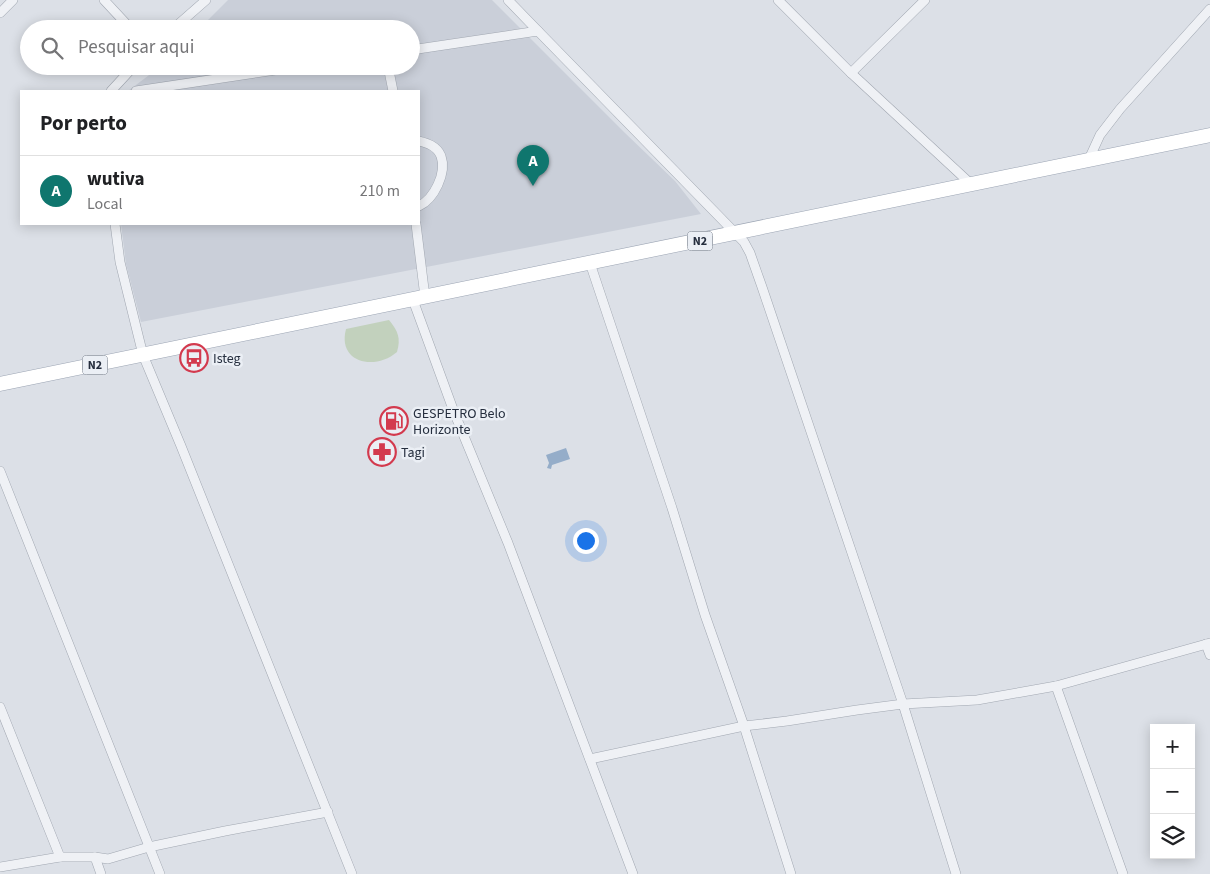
<!DOCTYPE html>
<html lang="pt">
<meta charset="utf-8">
<style>
:root{--surface:#fff;--page:#f6f6f6;--text:#202124;--muted:#757577;--line:#e0e0e0;--accent:#0f766e}
body{margin:0;font-family:"Source Sans 3",sans-serif;background:var(--page);color:var(--text)}
.controls{position:absolute;right:15px;bottom:15px;display:grid;overflow:hidden;border-radius:0px;box-shadow:0 2px 12px #0003}
.controls button{width:45px;height:45px;display:grid;place-items:center;padding:0;border:0;border-bottom:1px solid var(--line);background:var(--surface);color:var(--text);font:25px sans-serif}
.you{position:absolute;left:585px;top:540px;width:18px;height:18px;margin:-12px;border:4px solid #fff;border-radius:50%;background:#1a73e8;box-shadow:0 0 0 8px #1a73e833}
.badge{display:grid;place-items:center;width:32px;height:32px;border-radius:50%;background:var(--accent);color:#fff;font-size:16px;font-weight:700}
.pin{position:absolute;translate:-50% -41px;filter:drop-shadow(0 1px 2px #0008)}
.pin::after{content:'';position:absolute;top:26px;width:18px;height:15px;background:inherit;clip-path:polygon(0 0,100% 0,50% 100%)}
.list{margin:0;padding:0;list-style:none}
h2{display:flex;justify-content:space-between;align-items:center;height:65px;margin:0;padding:0 20px;font-size:21px}
h2 small{font-size:16px;font-weight:400;color:var(--muted)}
.list li{display:grid;grid-template-columns:32px 1fr auto;gap:15px;align-items:center;box-sizing:border-box;height:70px;padding:0 20px;border-top:1px solid var(--line)}
.list b{display:block;font-size:19px;white-space:nowrap}
.list p{margin:0;font-size:16px;white-space:nowrap;color:var(--muted)}
.list em{font-size:16px;font-style:normal;color:var(--muted)}
.icon{flex:none;width:28px;height:28px;fill:none;stroke:currentColor;stroke-width:2;stroke-linecap:round;stroke-linejoin:round}
.map{position:relative;flex:none;width:1210px;height:874px;overflow:hidden}
.search{position:absolute;background:var(--surface);box-shadow:0 2px 12px #0003;left:20px;top:20px;width:400px;height:55px;display:flex;align-items:center;gap:12px;box-sizing:border-box;padding:0 18px;border-radius:28px;color:var(--muted);font-size:19px}
.panel{position:absolute;background:var(--surface);box-shadow:0 2px 12px #0003;left:20px;top:90px;width:400px;height:135px;border-radius:0px}
.map>svg:first-child{display:block}
</style>
<div class="map">
<svg width="1210" height="874" viewBox="0 0 1210 874">
<rect width="100%" height="100%" fill="#dce0e7"/>
<!-- built -->
<polygon fill="#cacfd9" points="228,0 492,0 625,133 675,181 701,214 141,322 126,264 121,224 419,224 419,91 128,91 161,66 411,66 411,29 199,29"/>
<!-- green -->
<path fill="#c2d1bd" d="M389 320C398 331 401 338 397 352 375 371 337 363 346 329Z"/>
<!-- water -->
<polygon fill="#95adc9" points="566,448 570,459 552,465 551,469 547,468 549,463 546,455"/>
<g fill="none" stroke-linecap="round" stroke-linejoin="round">
<defs>
<g id="minor">
<polyline points="104,0 131,29"/>
<polyline points="508,0 538,31"/>
<polyline points="778,0 851,73 972,185"/>
<polyline points="0,13 13,0"/>
<polyline points="173,29 206,0"/>
<polyline points="411,50 538,31 744,242 750,253 762,287 903,704 956,874"/>
<polyline points="388,66 393,91"/>
<polyline points="851,73 925,0"/>
<polyline points="111,91 134,66"/>
<polyline points="136,91 302,66"/>
<path d="M419 141C427 143 437 146 441 156 447 173 434 199 419 206"/>
<polyline points="1089,159 1100,135 1120,109 1210,9"/>
<polyline points="115,224 120,262 143,355 181,446 352,874"/>
<polyline points="416,224 425,297"/>
<polyline points="590,263 672,508 705,615 744,726 791,874"/>
<polyline points="413,300 454,412 508,543 633,874"/>
<polyline points="0,471 160,874"/>
<polyline points="1206,644 1210,655"/>
<polyline points="1056,686 1123,874"/>
<polyline points="0,707 60,857"/>
<polyline points="590,759 744,726 787,721 857,710 903,704 977,700 1056,686 1210,643"/>
<polyline points="95,857 101,874"/>
<polyline points="0,867 60,857 95,857 108,859 149,847 225,831 328,812"/>
</g>
<polyline id="primary" points="0,384 1210,135"/>
</defs>
<!-- minor casing -->
<use href="#minor" stroke="#a1a7b1" stroke-width="10"/>
<!-- primary casing -->
<use href="#primary" stroke="#9ba4b3" stroke-width="15"/>
<!-- minor -->
<use href="#minor" stroke="#eff1f5" stroke-width="9"/>
<!-- primary -->
<use href="#primary" stroke="#fff" stroke-width="14"/>
</g>
<!-- icons -->
<defs>
<symbol id="bus-ring" viewBox="-11 -11 22 22"><circle r="9.5" fill="#ebeff5" stroke="#d33a4e" stroke-width="1.5"/><path d="M-5-6H5V4H4V6H2V4H-2V6H-4V4H-5ZM-3.5-4V0h7V-4ZM-3.5 1.2v1.5H-2V1.2ZM2 1.2v1.5H3.5V1.2Z" fill="#d33a4e"/></symbol>
<symbol id="fuel-ring" viewBox="-11 -11 22 22"><circle r="9.5" fill="#ebeff5" stroke="#d33a4e" stroke-width="1.5"/><path d="M-5.5-6h7V0h2V4h1.3V-2.5L3-4.5l.8-.8L6-3V5H2.5V1h-1V6h-7ZM-4.2-4.7v3.2H.2V-4.7Z" fill="#d33a4e"/></symbol>
<symbol id="pharmacy-ring" viewBox="-11 -11 22 22"><circle r="9.5" fill="#ebeff5" stroke="#d33a4e" stroke-width="1.5"/><path d="M-2-6h4v4h4v4h-4v4h-4v-4h-4v-4h4Z" fill="#d33a4e"/></symbol>
</defs>
<g fill-rule="evenodd">
<use href="#bus-ring" x="178" y="342" width="32" height="32"/>
<use href="#fuel-ring" x="378" y="405" width="32" height="32"/>
<use href="#pharmacy-ring" x="366" y="436" width="32" height="32"/>
</g>
<g text-anchor="middle" stroke-width="5" stroke-linejoin="round" paint-order="stroke">
<!-- shield labels -->
<g fill="#ebeff5" stroke="#606875" stroke-width="1">
<rect x="687.5" y="231.5" width="25" height="19" rx="4"/>
<rect x="82.5" y="355.5" width="25" height="19" rx="4"/>
</g>
<g font-size="12" font-weight="bold" fill="#252e3e">
<text x="700" y="245">N2</text>
<text x="95" y="369">N2</text>
</g>
<!-- poi labels -->
<g font-size="14" fill="#252e3e" stroke="#ebeff5" text-anchor="start">
<text x="213" y="363">Isteg</text>
<text x="413" y="418">GESPETRO Belo<tspan x="413" dy="16">Horizonte</tspan></text>
<text x="401" y="457">Tagi</text>
</g>
</g>
</svg>
<div class="controls">
<button>+</button>
<button>−</button>
<button><svg class="icon" aria-label="layers" viewBox="0 0 24 24"><path d="M12 4l9 5-9 5-9-5zM3 14l9 5 9-5"/></svg></button>
</div>
<div class="you"></div>
<div class="pin badge" style="left:533px;top:186px">A</div>
<div class="search"><svg class="icon" aria-label="search" viewBox="0 0 24 24"><circle cx="10" cy="10" r="6"/><path d="M15 15l6 6"/></svg>Pesquisar aqui</div>
<section class="panel">
<h2>Por perto<small></small></h2>
<ul class="list">
<li><span class="badge">A</span><div><b>wutiva</b><p>Local</p></div><em>210 m</em></li>
</ul>
</section>
</div>
